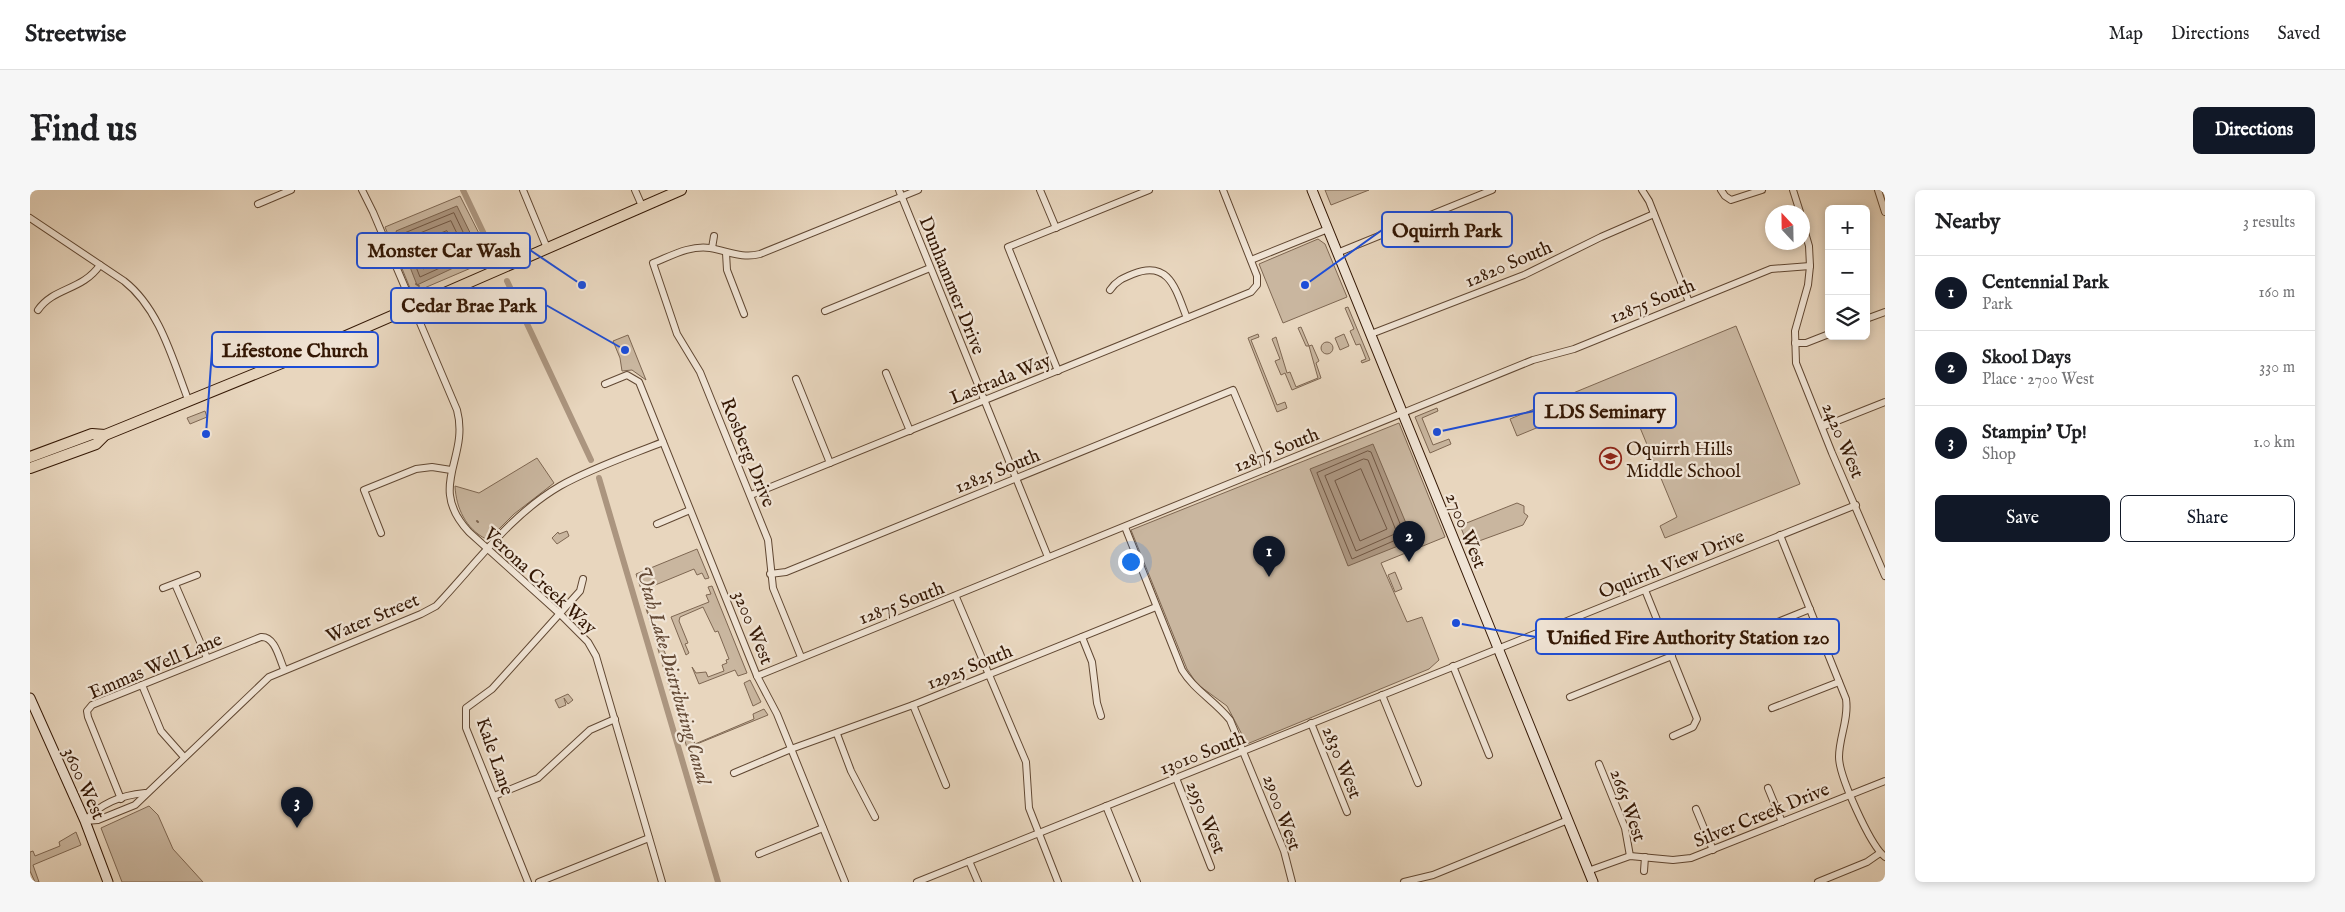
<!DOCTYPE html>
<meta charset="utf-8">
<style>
:root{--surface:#fff;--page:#f6f6f6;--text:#202124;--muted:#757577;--line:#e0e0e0;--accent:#111827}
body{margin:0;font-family:"IM FELL English",serif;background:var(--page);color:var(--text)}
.controls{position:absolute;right:15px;top:15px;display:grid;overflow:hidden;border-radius:8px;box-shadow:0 2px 8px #0003}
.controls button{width:45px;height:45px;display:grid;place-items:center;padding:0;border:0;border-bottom:1px solid var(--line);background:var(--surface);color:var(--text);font:25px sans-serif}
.compass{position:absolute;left:1735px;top:15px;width:45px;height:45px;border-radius:50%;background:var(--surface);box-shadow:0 2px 8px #0003;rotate:338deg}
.you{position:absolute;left:1100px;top:371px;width:18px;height:18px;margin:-12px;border:4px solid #fff;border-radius:50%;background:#1a73e8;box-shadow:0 0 0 8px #1a73e833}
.badge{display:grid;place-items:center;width:32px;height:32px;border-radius:50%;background:var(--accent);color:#fff;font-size:16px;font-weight:700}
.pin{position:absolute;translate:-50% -41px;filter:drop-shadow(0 1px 2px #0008)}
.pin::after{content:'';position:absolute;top:26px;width:18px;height:15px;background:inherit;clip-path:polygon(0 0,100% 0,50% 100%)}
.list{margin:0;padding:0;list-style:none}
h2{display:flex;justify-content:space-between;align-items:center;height:65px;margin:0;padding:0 20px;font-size:21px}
h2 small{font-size:16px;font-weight:400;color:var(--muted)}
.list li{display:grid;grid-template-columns:32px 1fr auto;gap:15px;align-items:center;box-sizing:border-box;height:75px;padding:0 20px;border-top:1px solid var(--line)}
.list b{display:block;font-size:19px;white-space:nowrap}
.list p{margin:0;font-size:16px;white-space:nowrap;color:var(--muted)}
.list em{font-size:16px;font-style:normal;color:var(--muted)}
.actions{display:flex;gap:10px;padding:15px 20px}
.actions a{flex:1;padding:11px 0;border:1px solid var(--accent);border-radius:8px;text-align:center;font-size:18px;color:var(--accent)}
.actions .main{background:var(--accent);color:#fff}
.icon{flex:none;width:28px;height:28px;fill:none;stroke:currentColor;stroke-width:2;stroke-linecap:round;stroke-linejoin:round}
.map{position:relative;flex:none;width:1855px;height:692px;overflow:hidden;border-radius:8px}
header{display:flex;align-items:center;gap:30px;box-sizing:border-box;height:70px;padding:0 25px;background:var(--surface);border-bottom:1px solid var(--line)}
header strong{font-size:24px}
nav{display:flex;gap:28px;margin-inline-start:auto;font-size:18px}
.intro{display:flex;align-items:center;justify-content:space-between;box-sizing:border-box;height:120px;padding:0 30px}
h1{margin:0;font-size:35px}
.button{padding:12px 22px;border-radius:8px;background:var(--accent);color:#fff;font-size:18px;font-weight:700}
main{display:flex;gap:30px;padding:0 30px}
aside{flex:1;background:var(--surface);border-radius:8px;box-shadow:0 2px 8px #0003}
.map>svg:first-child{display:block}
</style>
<header>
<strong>Streetwise</strong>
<nav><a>Map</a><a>Directions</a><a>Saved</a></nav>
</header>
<div class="intro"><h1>Find us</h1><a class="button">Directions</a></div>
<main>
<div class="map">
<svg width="1855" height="692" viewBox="0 0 1855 692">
<rect width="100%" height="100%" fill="#e8d6be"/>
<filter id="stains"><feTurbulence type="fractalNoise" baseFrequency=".004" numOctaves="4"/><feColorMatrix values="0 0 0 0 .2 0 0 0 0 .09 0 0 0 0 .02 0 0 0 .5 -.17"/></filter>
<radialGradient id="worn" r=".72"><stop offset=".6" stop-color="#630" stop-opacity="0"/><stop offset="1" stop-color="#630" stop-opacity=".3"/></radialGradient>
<!-- green -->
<g fill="#c9b69f" stroke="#7e6752">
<polygon points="1295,0 1339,0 1301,15"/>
<polygon points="430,6 462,69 385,102 380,98 355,37"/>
<polygon points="1288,49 1295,54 1317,107 1253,133 1229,74"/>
<polygon points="1318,117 1340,170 1332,173 1331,171 1336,169 1330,154 1326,155 1320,141 1324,139 1315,118"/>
<polygon points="1706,136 1770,294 1635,348 1630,336 1647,327 1599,211 1572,222 1567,213 1487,246 1480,229"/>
<polygon points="1271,137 1279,156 1282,155 1289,171 1286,173 1291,188 1262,200 1255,183 1251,185 1245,171 1250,169 1242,149 1246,147 1257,183 1260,182 1266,197 1288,188 1279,156 1276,156 1268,138"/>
<polygon points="1228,144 1229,147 1221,150 1247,215 1255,212 1257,218 1247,222 1218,148"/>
<polygon points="1314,144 1319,156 1310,160 1305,148"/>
<polygon points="598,145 616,190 602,180 592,181 590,168 583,151"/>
<circle cx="1297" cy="158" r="6"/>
<polygon points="1407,218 1408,221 1392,228 1403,255 1419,249 1421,254 1400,263 1385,227"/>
<polygon points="175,221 177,227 160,234 157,228"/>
<polygon points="1369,233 1415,347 1351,373 1377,432 1392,427 1409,470 1399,479 1217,554 1197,516 1167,494 1157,479 1101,340"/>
<path d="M507 268 524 293 484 324 461 347 456 349C436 339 426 318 425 296L449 303Z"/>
<polygon points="1487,313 1494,316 1494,323 1498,326 1493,335 1438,355 1431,338 1434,334"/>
<polygon points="537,341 539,346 527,354 522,348 528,342 529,344"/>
<polygon points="667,359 679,388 675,389 672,383 667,385 664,379 618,398 619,402 613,405 606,384"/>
<polygon points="1365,382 1372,399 1365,402 1358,385"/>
<polygon points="682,396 717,483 708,486 705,480 669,494 662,477 666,483 676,482 678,487 694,481 692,475 697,473 696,470 699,469 688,441 685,442 673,417 650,427 649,431 658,453 655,454 659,463 656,465 641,427 679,412 676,405 681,404 678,397"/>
<polygon points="615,415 650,499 641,503"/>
<polygon points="720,490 731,512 723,516 714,493"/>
<polygon points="538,504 543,510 538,514 534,508 536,515 529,518 525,510"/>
<polygon points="647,507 649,510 645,512 657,550 663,549 665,554 724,529 723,524 734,519 738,525 657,558 643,508"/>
<polygon points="119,616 128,625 143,659 173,692 92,692 71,638"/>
<polygon points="46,642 51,655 3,675 9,692 5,692 0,681 0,662 3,661 5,666 30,656 29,652"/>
</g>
<!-- water -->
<g fill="#ab957f" stroke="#7b634e">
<polygon points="427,16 451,65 387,95 366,41"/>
<polygon points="1343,254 1383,350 1318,376 1280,279"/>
</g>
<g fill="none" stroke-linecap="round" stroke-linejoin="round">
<!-- shore -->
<g stroke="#705642" stroke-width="1">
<polygon points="424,23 443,63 390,87 373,44"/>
<polygon points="421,31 435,60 393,79 381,47"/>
<polygon points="417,41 425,57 397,69 391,51"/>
<polygon points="1338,261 1341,262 1375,346 1322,369 1287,283"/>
<polygon points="1334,269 1338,270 1367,343 1326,361 1295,286"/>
<polygon points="1331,279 1357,339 1330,351 1305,291"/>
</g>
<!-- stream -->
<g stroke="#7b634e" stroke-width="2">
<polyline points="440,72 445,70"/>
<polyline points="386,94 389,96"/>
<polyline points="447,331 448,332"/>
</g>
<!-- canal -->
<g stroke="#ab957f" stroke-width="6">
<polyline points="433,0 464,65"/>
<polyline points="477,91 561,270"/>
<polyline points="569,288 688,692"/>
</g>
<defs>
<g id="street">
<path d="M332 0 343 22 427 220C440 269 396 296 439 342L530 424 558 452 566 466 632 692"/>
<polyline points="493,0 517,58"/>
<polyline points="605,0 612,16"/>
<polyline points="869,0 1018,367"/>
<polyline points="1010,0 1026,38"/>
<polyline points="1612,0 1619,11 1659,112"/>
<polyline points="1691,0 1695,6 1701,10 1732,0"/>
<polyline points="1763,0 1770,22"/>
<polyline points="1848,0 1855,22"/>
<polyline points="228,14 261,0"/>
<path d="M0 28 94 91C130 119 143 171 159 212"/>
<polyline points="1772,32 1779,56 1780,76 1778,95 1765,141 1766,173 1802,263 1855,386"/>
<polyline points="682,58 684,46"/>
<polyline points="696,63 697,80 714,124"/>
<polyline points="1307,63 1462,0"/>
<polyline points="1221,70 1298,39"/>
<path d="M1080 100C1086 91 1093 88 1103 84 1140 69 1146 101 1157 128"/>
<path d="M8 120C24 97 52 101 70 75"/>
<polyline points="795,121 900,78"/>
<polyline points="1836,129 1855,122"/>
<polyline points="1341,144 1494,85 1571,47 1624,24"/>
<polyline points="1765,153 1776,153 1799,144"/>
<polyline points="1028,181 978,57 1119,0"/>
<polyline points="856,183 880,241"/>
<polyline points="766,189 800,273"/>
<polyline points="575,194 597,185 609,192 727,486 747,524 815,692"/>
<polyline points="1792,237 1855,212"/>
<polyline points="721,305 1221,102 1227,95 1227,86 1193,0"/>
<polyline points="627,334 660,320"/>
<path d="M1095 337 1152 480C1164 500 1185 511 1200 530L1254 661 1262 692"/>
<polyline points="351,343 334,300 386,279 402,277 421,280"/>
<path d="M1750 345 1816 509C1819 529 1809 547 1809 567 1809 586 1840 655 1855 667"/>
<polyline points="740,384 756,382 1203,200 1236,279"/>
<polyline points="145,394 177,468"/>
<polyline points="133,398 167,385"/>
<polyline points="1615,400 1667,529 1663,537 1643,546"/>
<polyline points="926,407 996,572 999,618 1028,692"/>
<polyline points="1713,446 1780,419"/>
<polyline points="1052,447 1062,472 1067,513 1071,526"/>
<path d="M771 467 743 398 738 350 670 182 647 144 623 73C641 66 660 55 680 58 698 61 712 69 730 64L888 0"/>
<polyline points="1423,476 1459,565"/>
<polyline points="727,486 1503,170 1544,159 1741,79 1780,76"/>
<polyline points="112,495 131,541 154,567"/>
<polyline points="1352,505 1388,593"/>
<polyline points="1540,507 1642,466"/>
<polyline points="883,515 916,595"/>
<polyline points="1742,518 1809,492"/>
<polyline points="1281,533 1317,622"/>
<polyline points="807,544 821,581 845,627"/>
<polyline points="1569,574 1595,638 1600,666"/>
<polyline points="704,583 761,559 883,515 1126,417"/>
<polyline points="1146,588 1181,677"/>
<polyline points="1738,598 1752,632"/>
<polyline points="464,606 508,588 560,540 585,529"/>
<path d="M91 609 58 527 57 521 62 515 231 447C245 446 249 468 254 479"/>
<polyline points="1076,616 1107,692"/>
<polyline points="1666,619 1683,660"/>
<path d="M55 631 68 630 105 615 239 487 391 424 406 416C445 375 480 325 530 296 562 278 598 266 633 252"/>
<path d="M55 631C70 614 92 605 115 603"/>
<polyline points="729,664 793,638"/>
<polyline points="939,671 948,692"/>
<polyline points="1558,681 1600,666 1643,670 1661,668 1855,591"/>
<polyline points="1614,681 1615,667"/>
<polyline points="498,692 436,538 436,518 462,499 550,401 553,389"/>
<polyline points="509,692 619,648"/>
<polyline points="887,692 1826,315"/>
<polyline points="1374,692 1403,685 1538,630"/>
<polyline points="1788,692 1837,672 1850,663"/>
</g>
<g id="secondary">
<polyline points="1282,0 1563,692"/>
<polyline points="0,508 55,631 78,692"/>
</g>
<g id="primary">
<polyline points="0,267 62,244 75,245"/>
<polyline points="0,278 66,254 75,245 286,159 651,0"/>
</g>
</defs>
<!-- street casing -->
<use href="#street" stroke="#614833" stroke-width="8"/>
<!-- secondary casing -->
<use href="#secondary" stroke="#341805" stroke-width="11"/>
<!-- primary casing -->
<use href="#primary" stroke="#341805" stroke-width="12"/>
<!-- street -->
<use href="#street" stroke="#f0e4d5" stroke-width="6"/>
<!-- secondary -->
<use href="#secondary" stroke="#f0e4d5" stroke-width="9"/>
<!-- primary -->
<use href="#primary" stroke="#e8d6be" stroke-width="10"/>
</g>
<!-- icons -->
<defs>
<symbol id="school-ring" viewBox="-11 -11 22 22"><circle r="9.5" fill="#f0e4d5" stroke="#8f2418" stroke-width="1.5"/><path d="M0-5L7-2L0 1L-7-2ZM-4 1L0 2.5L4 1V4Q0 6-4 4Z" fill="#8f2418"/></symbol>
</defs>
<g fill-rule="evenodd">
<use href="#school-ring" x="1568" y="256" width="25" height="25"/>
</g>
<g text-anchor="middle" stroke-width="4.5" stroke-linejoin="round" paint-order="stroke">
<!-- street labels -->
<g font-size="19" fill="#341805" stroke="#f0e4d5">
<text transform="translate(1478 73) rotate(-23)" y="7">12820 South</text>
<text transform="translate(923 95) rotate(68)" y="7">Dunhammer Drive</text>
<text transform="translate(1622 110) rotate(-22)" y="7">12875 South</text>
<text transform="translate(970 188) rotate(-22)" y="7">Lastrada Way</text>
<text transform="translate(1814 250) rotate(67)" y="7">2420 West</text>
<text transform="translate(1246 259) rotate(-22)" y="7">12875 South</text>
<text transform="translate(719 262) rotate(68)" y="7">Rosberg Drive</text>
<text transform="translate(967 280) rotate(-22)" y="7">12825 South</text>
<text transform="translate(1437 340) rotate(68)" y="7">2700 West</text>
<text transform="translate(1641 373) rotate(-22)" y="7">Oquirrh View Drive</text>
<text transform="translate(511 390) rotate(43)" y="7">Verona Creek Way</text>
<text transform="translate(871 412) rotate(-21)" y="7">12875 South</text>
<text transform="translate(342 427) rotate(-23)" y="7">Water Street</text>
<text transform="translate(724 437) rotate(68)" y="7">3200 West</text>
<text transform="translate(125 475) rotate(-23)" y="7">Emmas Well Lane</text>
<text transform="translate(939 476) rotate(-22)" y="7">12925 South</text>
<text transform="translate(1172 562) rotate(-21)" y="7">13010 South</text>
<text transform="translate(466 566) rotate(71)" y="7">Kale Lane</text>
<text transform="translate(1313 572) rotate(68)" y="7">2830 West</text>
<text transform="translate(55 593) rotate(66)" y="7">3600 West</text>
<text transform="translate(1599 615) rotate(71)" y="7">2665 West</text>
<text transform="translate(1253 622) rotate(70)" y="7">2900 West</text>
<text transform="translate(1731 624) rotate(-22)" y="7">Silver Creek Drive</text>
<text transform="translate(1177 627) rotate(68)" y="7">2950 West</text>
</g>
<!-- poi labels -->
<g font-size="19" fill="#341805" stroke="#f0e4d5" text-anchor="start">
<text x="1596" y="265">Oquirrh Hills<tspan x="1596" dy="22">Middle School</tspan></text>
</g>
<!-- water labels -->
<g font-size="20" font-style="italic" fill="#644a36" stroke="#f0e4d5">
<text transform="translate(644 485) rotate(74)" y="7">Utah Lake Distributing Canal</text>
</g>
</g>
<!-- callouts -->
<path fill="none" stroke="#1d4ed8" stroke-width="2" d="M1275 95L1352 40M552 95L500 60M595 160L516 115M176 244L182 160M1407 242L1504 221M1426 433L1506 447"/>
<g fill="#1d4ed8" stroke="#f0e4d5" stroke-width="2">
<circle cx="1275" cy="95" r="5"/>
<circle cx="552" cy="95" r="5"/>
<circle cx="595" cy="160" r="5"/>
<circle cx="176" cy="244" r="5"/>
<circle cx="1407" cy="242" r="5"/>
<circle cx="1426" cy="433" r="5"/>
</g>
<g fill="#f0e4d5" stroke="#1d4ed8" stroke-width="2">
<rect x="1352" y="22" width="130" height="35" rx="5"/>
<rect x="327" y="43" width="173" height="35" rx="5"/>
<rect x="361" y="98" width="155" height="35" rx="5"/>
<rect x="182" y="142" width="166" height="35" rx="5"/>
<rect x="1504" y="203" width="142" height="35" rx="5"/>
<rect x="1506" y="429" width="303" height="35" rx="5"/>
</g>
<g font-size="20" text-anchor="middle" font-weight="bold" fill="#341805">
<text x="1417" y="47">Oquirrh Park</text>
<text x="414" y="67">Monster Car Wash</text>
<text x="439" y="122">Cedar Brae Park</text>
<text x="265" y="167">Lifestone Church</text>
<text x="1575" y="228">LDS Seminary</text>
<text x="1658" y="454">Unified Fire Authority Station 120</text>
</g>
<rect width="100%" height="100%" filter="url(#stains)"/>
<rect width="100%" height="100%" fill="url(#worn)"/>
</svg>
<div class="controls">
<button>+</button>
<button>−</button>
<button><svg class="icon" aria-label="layers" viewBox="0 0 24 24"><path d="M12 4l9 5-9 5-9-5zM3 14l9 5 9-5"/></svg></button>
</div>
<svg class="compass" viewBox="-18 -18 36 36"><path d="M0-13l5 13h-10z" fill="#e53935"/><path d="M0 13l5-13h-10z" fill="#757577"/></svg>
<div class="you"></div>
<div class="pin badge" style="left:1239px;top:387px">1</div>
<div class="pin badge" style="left:1379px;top:372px">2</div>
<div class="pin badge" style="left:267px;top:638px">3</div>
</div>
<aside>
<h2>Nearby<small>3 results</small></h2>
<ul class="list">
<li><span class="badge">1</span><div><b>Centennial Park</b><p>Park</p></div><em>160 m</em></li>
<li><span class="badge">2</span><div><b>Skool Days</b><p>Place · 2700 West</p></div><em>330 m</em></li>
<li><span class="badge">3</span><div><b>Stampin' Up!</b><p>Shop</p></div><em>1.0 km</em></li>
</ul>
<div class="actions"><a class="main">Save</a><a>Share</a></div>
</aside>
</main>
